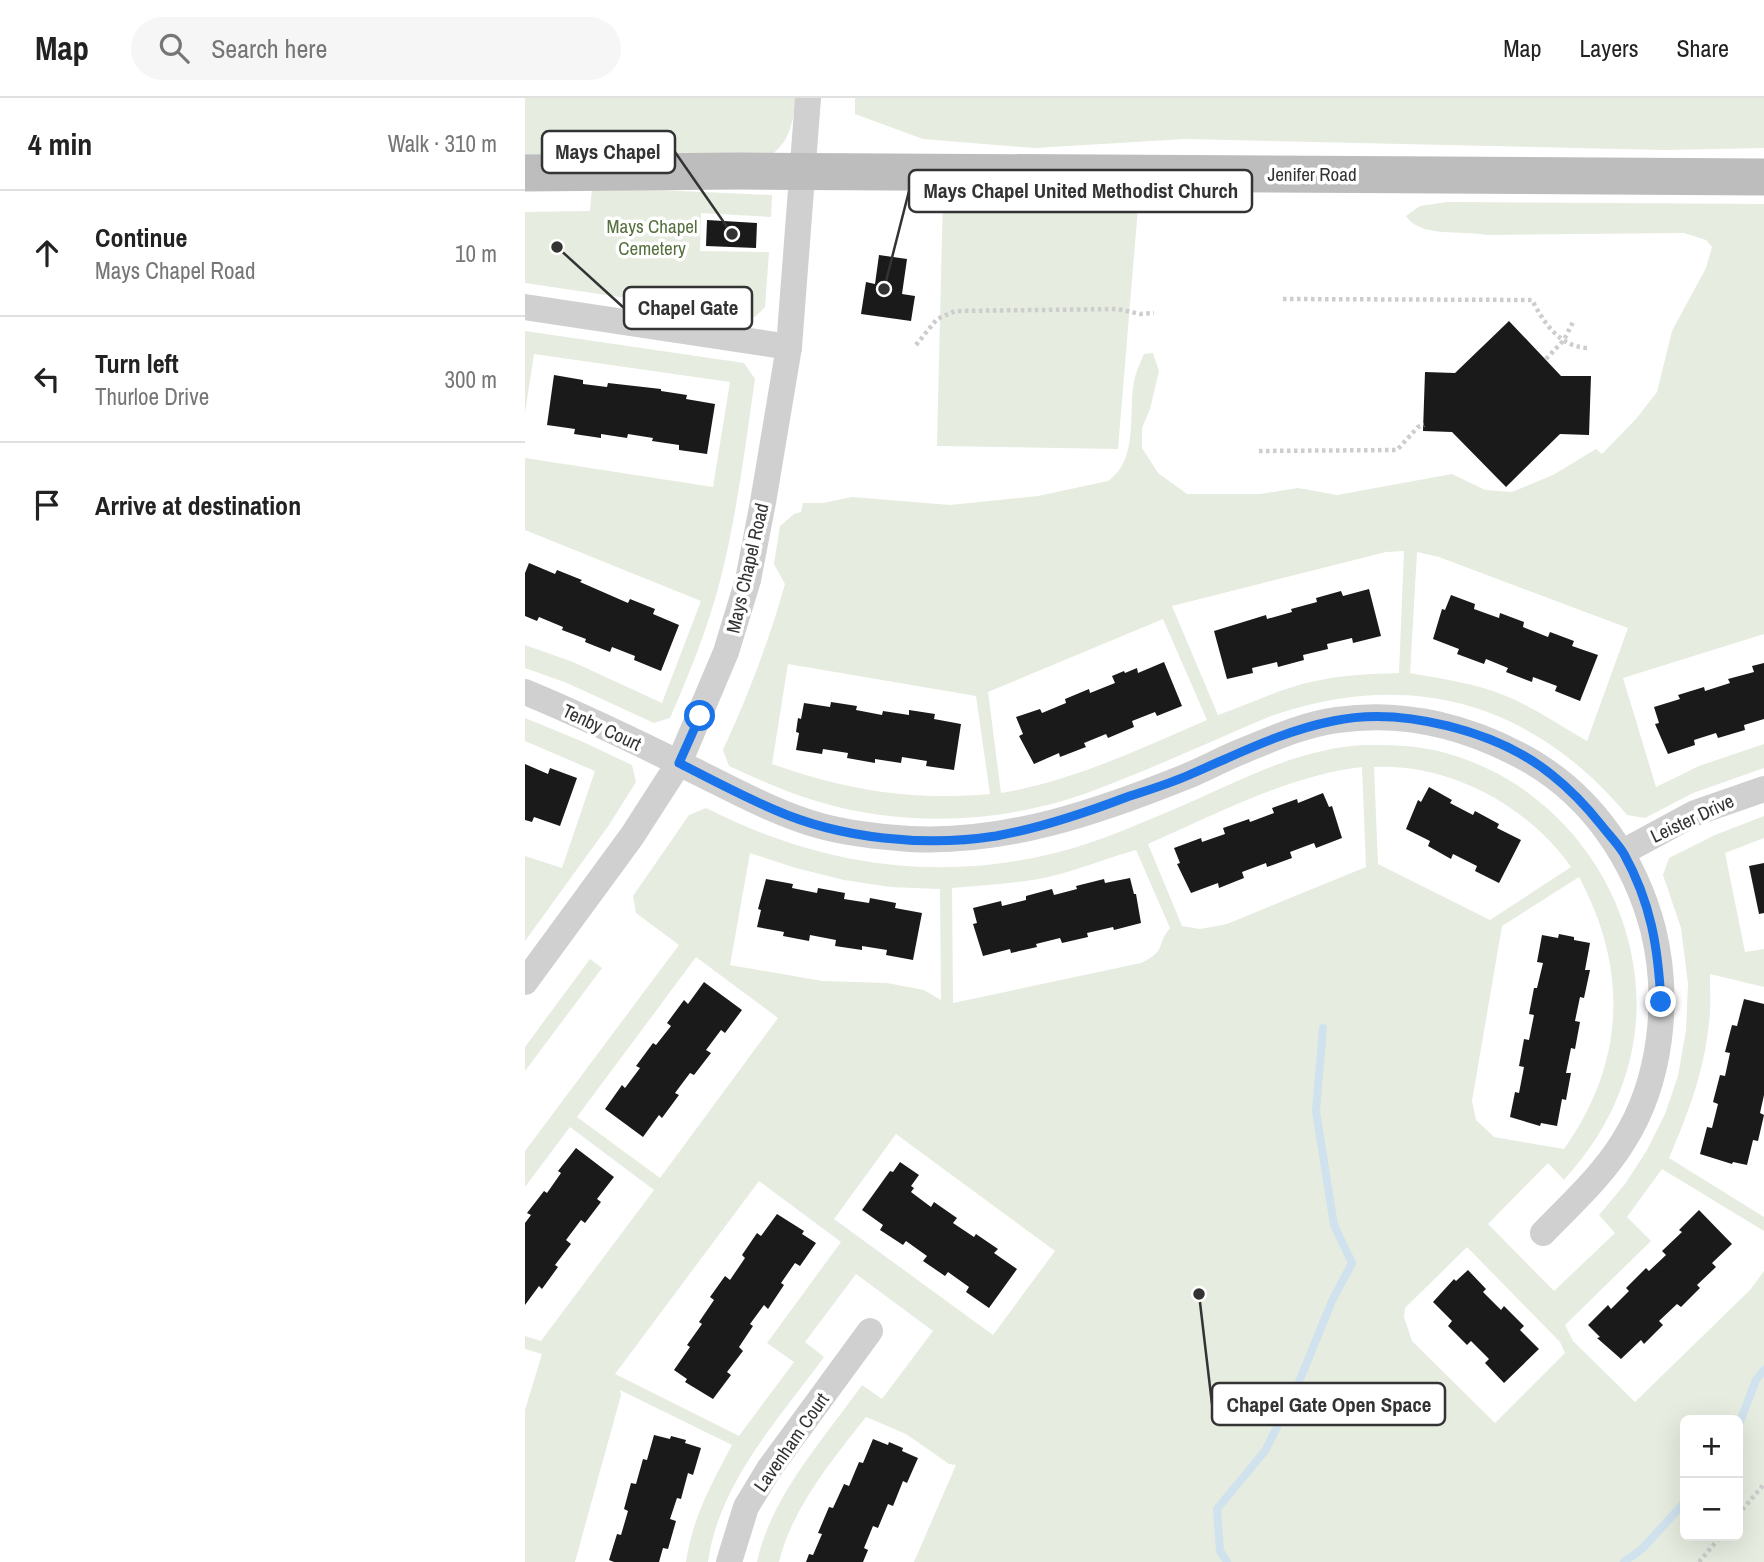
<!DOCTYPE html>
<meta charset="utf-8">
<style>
:root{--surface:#fff;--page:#f6f6f6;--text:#222;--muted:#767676;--line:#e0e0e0}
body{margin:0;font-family:"Archivo Narrow",sans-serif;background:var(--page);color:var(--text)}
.controls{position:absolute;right:21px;bottom:21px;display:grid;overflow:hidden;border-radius:10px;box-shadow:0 7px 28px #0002}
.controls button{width:63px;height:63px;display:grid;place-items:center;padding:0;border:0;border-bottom:2px solid var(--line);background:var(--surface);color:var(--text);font:35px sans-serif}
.stop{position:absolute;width:21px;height:21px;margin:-16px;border:5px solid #1a73e8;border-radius:50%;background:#fff}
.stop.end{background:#1a73e8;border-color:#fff;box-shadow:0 2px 7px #0008}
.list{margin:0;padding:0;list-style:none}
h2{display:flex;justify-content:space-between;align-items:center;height:91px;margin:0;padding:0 28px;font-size:30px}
h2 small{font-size:23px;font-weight:400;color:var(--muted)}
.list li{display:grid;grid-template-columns:46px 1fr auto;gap:21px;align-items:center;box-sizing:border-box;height:126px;padding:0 28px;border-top:2px solid var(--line)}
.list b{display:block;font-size:26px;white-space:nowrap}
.list p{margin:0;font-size:23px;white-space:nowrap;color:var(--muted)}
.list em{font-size:23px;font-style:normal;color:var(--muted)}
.icon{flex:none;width:38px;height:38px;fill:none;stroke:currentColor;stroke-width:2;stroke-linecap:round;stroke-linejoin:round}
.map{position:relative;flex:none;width:1239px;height:1464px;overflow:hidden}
header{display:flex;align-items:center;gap:42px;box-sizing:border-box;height:98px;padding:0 35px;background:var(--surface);border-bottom:2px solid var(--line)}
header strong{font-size:33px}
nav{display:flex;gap:38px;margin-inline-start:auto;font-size:24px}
.search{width:490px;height:63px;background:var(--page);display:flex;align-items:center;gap:18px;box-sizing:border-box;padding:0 24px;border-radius:38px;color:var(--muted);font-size:26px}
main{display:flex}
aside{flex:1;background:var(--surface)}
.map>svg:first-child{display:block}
</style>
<header>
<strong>Map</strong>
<div class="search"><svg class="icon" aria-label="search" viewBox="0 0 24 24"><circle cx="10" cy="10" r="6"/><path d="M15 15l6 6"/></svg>Search here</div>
<nav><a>Map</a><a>Layers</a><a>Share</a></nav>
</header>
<main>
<aside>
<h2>4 min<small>Walk · 310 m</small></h2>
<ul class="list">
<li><svg class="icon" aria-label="ahead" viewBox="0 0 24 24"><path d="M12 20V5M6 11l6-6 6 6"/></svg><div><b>Continue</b><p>Mays Chapel Road</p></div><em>10 m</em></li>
<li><svg class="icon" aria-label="left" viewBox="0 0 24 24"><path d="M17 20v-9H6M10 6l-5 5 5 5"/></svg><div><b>Turn left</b><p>Thurloe Drive</p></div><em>300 m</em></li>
<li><svg class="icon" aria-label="arrive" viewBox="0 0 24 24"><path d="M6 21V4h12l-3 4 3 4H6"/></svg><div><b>Arrive at destination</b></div></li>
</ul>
</aside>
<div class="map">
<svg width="1239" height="1464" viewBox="0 0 1239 1464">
<rect width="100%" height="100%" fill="#fff"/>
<!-- green -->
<g fill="#e6ecdf" fill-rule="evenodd">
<path d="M0 0H271C268 21 266 43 247 56L0 63Z"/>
<polygon points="330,0 1239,0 1239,50 1140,52 660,41 510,50 398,41 330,16"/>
<polygon points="67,89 247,97 246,119 176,115 175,153 244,154 240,209 230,219 0,185 0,114 65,113"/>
<polygon points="418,96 614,97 593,351 412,348"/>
<path d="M922 104 1239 106V536L1098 580 1131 689 1174 668 1239 646V670L1168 695 1120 720 1102 717C1007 604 886 570 746 618 684 644 622 673 559 696 477 725 381 729 298 705 265 696 235 682 204 668L198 652C223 598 244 543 260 486L249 466 255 428 269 416 276 414 278 405H298L327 399 425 407 513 398 583 383C614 362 603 315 609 283 611 274 615 265 619 256L628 255 634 273 625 311 617 330V350L633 375 662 396H735L773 390 812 397 927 376 960 392 987 394 1028 377 1071 351 1077 356 1111 321 1132 294 1147 233 1181 170 1187 149 1181 142 1159 135 962 137C936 132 895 140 881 118L895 108ZM879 453 874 575C844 576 815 577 786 584 753 591 724 607 693 617L647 508 861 454ZM892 454 914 459 1103 530 1062 643C1035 628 1010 610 981 598 950 585 917 581 885 575ZM638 521 682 622C615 651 548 683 476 695L463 594ZM263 566 451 598 465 696C385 703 321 692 247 666Z"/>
<path d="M0 233 219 265 230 281C220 349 212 417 195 483 183 530 164 576 145 620L129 625 42 585 0 570V547L48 564 137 605 176 503 0 432V360L188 389 205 284 9 256 0 315Z"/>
<polygon points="0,620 56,643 107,667 111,684 84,727 0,843 0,758 37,770 70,673 0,643"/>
<path d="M839 647C863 647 888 647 913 653 1059 688 1151 850 1095 993 1082 1027 1063 1055 1039 1082L1023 1065 963 1126 1029 1193 1090 1135 1074 1117 1100 1086 1122 1052 1140 1016 1153 978 1161 932 1163 886 1156 830 1138 777 1144 760 1190 737 1239 718V740L1200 755 1220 854 1239 851V889L1185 876C1185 892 1186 909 1184 925 1179 974 1163 1016 1144 1060L1239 1119V1133L1137 1071 1102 1119 1126 1143 1040 1227 1048 1243 1110 1304 1225 1192 1239 1173V1464H389L431 1367 424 1366 381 1336 341 1319C307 1362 267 1410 254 1464H232C246 1398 299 1341 337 1287L357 1301 408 1233 331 1176 280 1244 299 1259C254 1321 194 1384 183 1464H161C168 1418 186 1387 207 1347L95 1292 96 1297 50 1464H0V1312L17 1256 0 1251V1238L16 1243 129 1092 45 1029 0 1089V1053L154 847 111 815 108 798 164 717 181 710C292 766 408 785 530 755 568 746 604 730 640 715 692 694 746 663 802 652 814 649 826 648 839 647ZM837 669 841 769 702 826 675 831 657 828 623 746C690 717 764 677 837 669ZM849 669C925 665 1003 708 1046 769L965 822 853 766ZM611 752 645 830C630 848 643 852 616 865L428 905 427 790C459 787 492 786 523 779 553 772 582 760 611 752ZM225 755 271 770 319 782 365 789 415 791 416 902 399 892 362 885 297 883 205 867ZM1054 779C1104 872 1100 965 1039 1051L969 1039 951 1022 947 1003 977 828ZM171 859 253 920 135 1080 52 1019ZM371 1036 530 1153 468 1237 309 1121ZM234 1083 316 1144 242 1245 269 1264 214 1338 90 1276ZM942 1149 1035 1244 1040 1255 970 1325 887 1243 879 1219 880 1210ZM1160 1322H1213V1438H1160Z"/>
<polygon points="65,861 77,870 0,973 0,949"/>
</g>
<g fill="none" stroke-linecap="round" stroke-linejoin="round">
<!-- stream -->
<g stroke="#cfe2ee" stroke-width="8">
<polyline points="1213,1329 1231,1282 1239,1272"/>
<polyline points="702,1464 695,1453 692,1411 740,1353 771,1291 807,1203 827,1165 809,1127 791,1013 798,930"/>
<polyline points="1099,1464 1117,1451 1160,1404"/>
</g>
</g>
<!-- building -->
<g fill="#1a1a1a">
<polygon points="182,122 232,125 231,150 181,148"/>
<polygon points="354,157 382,161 377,196 390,198 386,223 336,216 341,184 350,186"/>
<polygon points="984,223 1036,278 1066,278 1064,337 1035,336 981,389 927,334 898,333 900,274 930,275"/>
<polygon points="29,277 58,282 58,286 82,289 83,285 136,291 136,293 162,297 161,301 190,306 182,356 154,352 154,347 127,343 128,340 103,336 102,340 76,336 76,340 49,336 50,331 22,327"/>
<polygon points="4,465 30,476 32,472 57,482 55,484 103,505 105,501 130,511 128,516 154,527 136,573 109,562 110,558 87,549 85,554 60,544 61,541 37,532 38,529 14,519 12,523 0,518 0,475"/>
<polygon points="844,491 856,538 828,545 827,540 802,546 803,551 778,557 779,562 753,569 752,564 727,570 728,575 702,581 689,533 741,517 742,521 767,514 766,511 792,504 791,500 816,493 818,498"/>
<polygon points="926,497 950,506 949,511 974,520 975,515 999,524 998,529 1023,539 1025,534 1049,543 1047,548 1073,557 1055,603 1030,593 1032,588 1008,579 1007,584 981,574 983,570 961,561 959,566 932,556 934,551 908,541 917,511 920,512"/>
<polygon points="639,564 657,608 632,618 630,614 607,623 609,629 583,640 581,636 559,645 561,649 535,659 534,655 509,666 494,638 498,636 491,619 515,611 517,615 541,605 540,601 564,591 565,595 590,585 587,578 599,573 600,575 612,570 613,575"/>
<polygon points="1239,565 1239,621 1219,627 1220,632 1193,640 1191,635 1169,642 1170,647 1143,656 1130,626 1134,625 1129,609 1155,601 1153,597 1179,589 1180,593 1205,585 1203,581 1229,574 1227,568"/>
<polygon points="306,604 332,608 331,612 357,617 358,613 384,617 384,612 410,616 409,621 436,626 429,672 401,668 402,663 377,659 376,665 350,661 350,665 322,660 323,655 298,651 297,656 271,652 274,635 271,634 273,620 276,621 279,605 305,609"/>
<polygon points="0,666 23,676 25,670 52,680 35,728 9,719 7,724 0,722"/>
<polygon points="904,689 927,702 925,705 948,717 950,713 974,726 972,730 996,742 974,785 950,773 952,768 928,756 926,761 903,748 905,743 881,731 893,702 896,704"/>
<polygon points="798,695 804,709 807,708 817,740 791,750 789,745 765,754 767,760 742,769 741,765 717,774 719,780 694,790 693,785 666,795 652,766 655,765 649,750 676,740 677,744 700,736 698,730 724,721 725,724 749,715 747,710 772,701 773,705"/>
<polygon points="1239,765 1239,815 1234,816 1224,768"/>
<polygon points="605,780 609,796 611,796 616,825 589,832 588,829 562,835 563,839 537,845 535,840 511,846 512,849 486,855 485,851 458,858 448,826 452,825 448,810 476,803 477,808 501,802 501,798 527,791 529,797 552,791 551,788 579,781 580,785"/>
<polygon points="241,781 268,786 267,790 292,795 293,790 320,795 319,801 344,805 345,800 371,805 370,810 397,815 388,862 361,857 362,852 337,848 337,852 310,848 311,842 285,837 284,843 258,838 259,834 232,829 236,812 233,811"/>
<polygon points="1034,836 1049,839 1049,842 1065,845 1060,872 1065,872 1059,900 1055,899 1050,923 1055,924 1050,951 1046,950 1041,975 1046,975 1041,1002 1037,1001 1032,1028 1016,1025 1015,1028 985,1019 990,994 994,995 999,969 994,968 999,941 1004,942 1009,917 1004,916 1009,890 1012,890 1018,865 1012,864 1017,837 1033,840"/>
<polygon points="179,884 217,912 200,935 196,932 181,952 186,955 169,977 165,975 150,995 154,997 137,1020 134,1017 118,1039 80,1011 97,987 100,990 115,970 111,968 128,945 131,947 146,928 142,925 159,902 163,906"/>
<polygon points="1219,901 1239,906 1239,997 1235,1015 1239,1017 1233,1043 1228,1042 1222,1067 1208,1064 1207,1066 1175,1056 1182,1029 1187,1030 1193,1006 1188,1004 1195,977 1200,978 1205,955 1200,954 1207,927 1212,928"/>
<polygon points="51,1050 89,1079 72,1101 76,1104 60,1125 56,1122 41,1142 46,1146 30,1167 33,1169 17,1191 14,1188 0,1207 0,1125 6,1117 2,1115 19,1093 22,1095 36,1075 33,1073"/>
<polygon points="375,1064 394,1077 386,1088 389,1090 386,1094 406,1109 409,1104 432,1120 428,1125 449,1139 451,1136 473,1151 469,1155 492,1171 464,1210 441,1194 444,1189 423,1174 420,1178 398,1163 402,1158 381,1143 378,1147 355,1132 358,1127 337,1112 365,1073 368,1074"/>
<polygon points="1174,1112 1207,1146 1187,1165 1191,1169 1172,1187 1175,1190 1156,1209 1152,1206 1134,1223 1138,1227 1119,1246 1116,1242 1096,1261 1072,1240 1075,1239 1063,1227 1083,1207 1086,1211 1104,1193 1101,1190 1121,1170 1124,1173 1141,1157 1137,1153 1157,1134 1154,1132"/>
<polygon points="252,1116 279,1133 277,1136 291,1145 275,1168 270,1165 256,1185 259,1187 243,1211 239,1207 225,1226 228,1228 214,1249 218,1253 202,1274 206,1277 188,1301 160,1284 162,1281 149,1272 165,1249 162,1247 177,1226 174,1224 189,1202 185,1199 200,1178 205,1182 220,1160 217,1157 232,1135 236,1138"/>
<polygon points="943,1172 961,1191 958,1194 976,1212 979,1208 999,1228 995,1232 1014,1251 979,1285 960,1265 964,1261 946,1243 942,1247 923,1228 927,1223 908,1204 929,1181 931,1183"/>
<polygon points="129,1337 145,1341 146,1338 161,1342 160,1345 176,1350 168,1377 163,1375 156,1401 152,1400 145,1421 151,1423 143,1451 138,1450 134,1464 89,1464 84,1462 92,1436 96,1437 103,1413 99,1411 106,1385 111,1386 118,1361 122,1362"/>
<polygon points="348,1341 363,1347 364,1344 378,1350 377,1353 393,1360 382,1385 378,1383 368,1408 363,1406 353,1430 348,1428 339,1450 343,1452 338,1464 281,1464 284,1456 288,1457 297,1436 293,1435 304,1409 308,1410 319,1386 324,1388 334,1364 338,1365"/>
</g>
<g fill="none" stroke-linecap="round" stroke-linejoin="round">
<!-- path -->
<g stroke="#cdcdcd" stroke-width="4.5" stroke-dasharray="3.5 3.5" stroke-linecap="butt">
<path d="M758 201 1007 202C1019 225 1034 248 1062 250"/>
<polyline points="391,247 412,221 430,213 593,211 615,216 629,215"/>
<polyline points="1021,261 1039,242 1048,224"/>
<polyline points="734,353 872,352 893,329 899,327"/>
<polyline points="1213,1417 1239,1386"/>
<polyline points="1174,1464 1196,1438"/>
</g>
<!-- street -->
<g stroke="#d0d0d0" stroke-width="26">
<polyline points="0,209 264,249"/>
<path d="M0 594C58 618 114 645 170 673 211 693 252 716 296 728 325 736 356 739 385 741 480 746 573 714 660 679 680 671 699 660 720 652 749 640 781 626 812 622 881 612 948 630 1007 664 1069 701 1110 763 1128 831 1145 900 1137 983 1098 1044 1077 1078 1046 1106 1018 1135"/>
<polyline points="1098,754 1170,715 1239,691"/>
<polyline points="0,884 107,738 154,665 201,554 223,482 238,404 264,249 283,0"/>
<polyline points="204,1464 221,1409 244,1371 345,1233"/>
</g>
<!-- secondary -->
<polyline stroke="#bdbdbd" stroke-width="37" points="0,75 214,73 1239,79"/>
</g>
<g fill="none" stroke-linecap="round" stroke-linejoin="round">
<!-- route -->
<path stroke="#1a73e8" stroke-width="9" d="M175 618 154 665C185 681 217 698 250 712 316 741 400 749 471 738 516 730 560 715 602 699 623 692 644 686 664 677 711 657 757 633 808 623 876 608 973 633 1027 677 1046 692 1062 709 1077 728 1084 737 1093 746 1099 756 1126 805 1133 849 1136 904"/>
</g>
<g text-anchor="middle" stroke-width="7" stroke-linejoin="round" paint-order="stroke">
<!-- street labels -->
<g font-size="19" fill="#333" stroke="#fff">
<text x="787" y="83">Jenifer Road</text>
<text transform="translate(222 470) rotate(-77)" y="7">Mays Chapel Road</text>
<text transform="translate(77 629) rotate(25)" y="7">Tenby Court</text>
<text transform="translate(1167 720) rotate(-25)" y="7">Leister Drive</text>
<text transform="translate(266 1344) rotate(-55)" y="7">Lavenham Court</text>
</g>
<!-- park labels -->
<g font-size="19" fill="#56703f" stroke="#fff">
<text x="127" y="135">Mays Chapel<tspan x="127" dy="22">Cemetery</tspan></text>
</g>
</g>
<!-- callouts -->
<path fill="none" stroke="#333" stroke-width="2.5" d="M207 136L150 54M359 191L384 93M32 149L99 210M674 1196L687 1306"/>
<g fill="#333" stroke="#fff" stroke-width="2.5">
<circle cx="207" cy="136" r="7"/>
<circle cx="359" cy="191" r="7"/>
<circle cx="32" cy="149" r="7"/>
<circle cx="674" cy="1196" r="7"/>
</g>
<g fill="#fff" stroke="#333" stroke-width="2.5">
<rect x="17" y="33" width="133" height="42" rx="7"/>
<rect x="384" y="72" width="343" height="42" rx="7"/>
<rect x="99" y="189" width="128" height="42" rx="7"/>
<rect x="687" y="1285" width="233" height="42" rx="7"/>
</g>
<g font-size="21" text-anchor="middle" font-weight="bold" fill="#333">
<text x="83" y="61">Mays Chapel</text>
<text x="556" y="100">Mays Chapel United Methodist Church</text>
<text x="163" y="217">Chapel Gate</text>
<text x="804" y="1314">Chapel Gate Open Space</text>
</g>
</svg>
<div class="controls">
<button>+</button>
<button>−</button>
</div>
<div class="stop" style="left:175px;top:618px"></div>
<div class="stop end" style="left:1136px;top:904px"></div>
</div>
</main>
